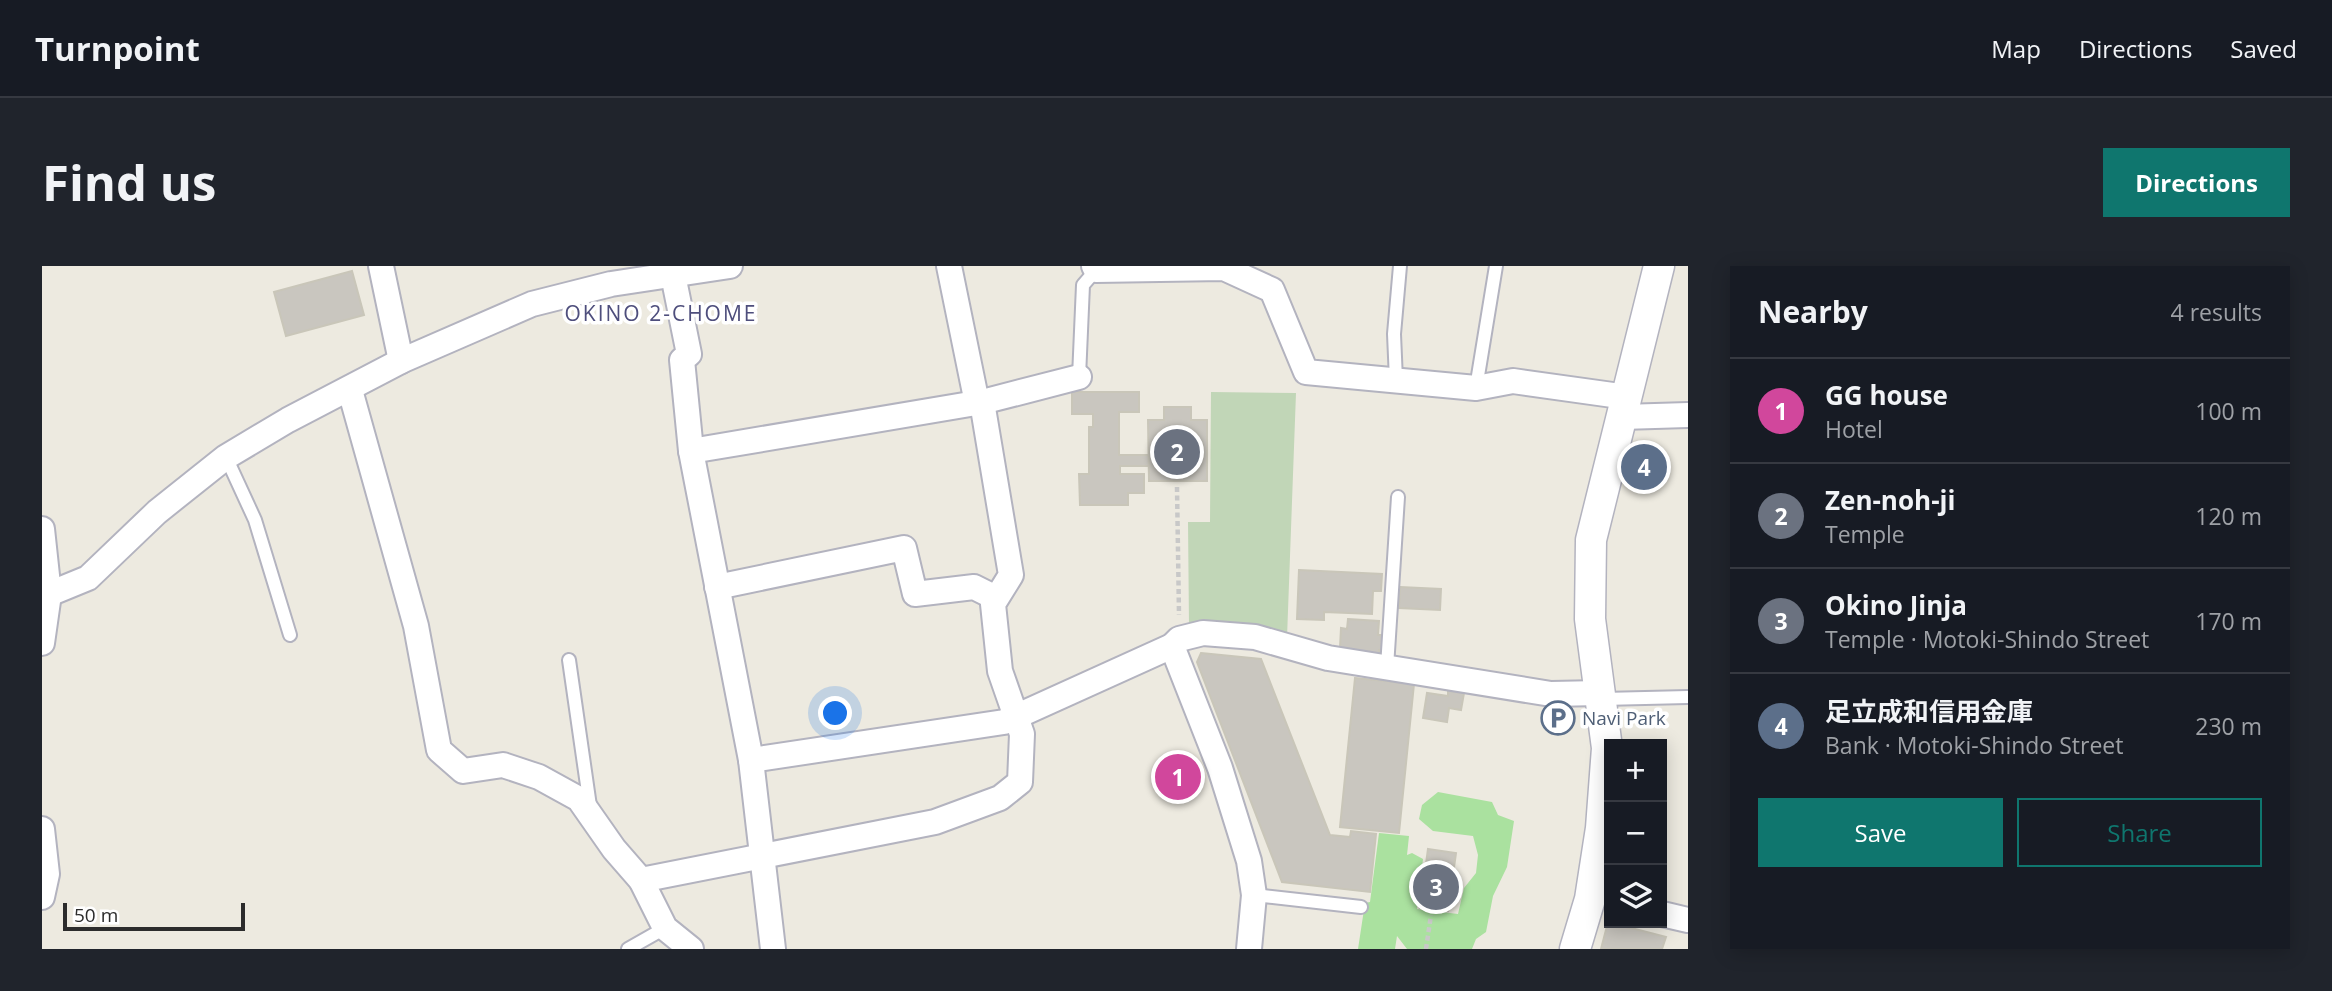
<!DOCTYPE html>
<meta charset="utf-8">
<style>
:root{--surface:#171b24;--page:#20242c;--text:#f1f3f6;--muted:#9ea1a6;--line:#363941;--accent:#0f766e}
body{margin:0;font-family:"Open Sans","Noto Sans JP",sans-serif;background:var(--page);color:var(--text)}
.controls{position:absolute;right:21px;bottom:21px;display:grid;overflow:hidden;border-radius:0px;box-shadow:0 4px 18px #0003}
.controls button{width:63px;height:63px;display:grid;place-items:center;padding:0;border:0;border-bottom:2px solid var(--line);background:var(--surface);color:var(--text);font:35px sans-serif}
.scale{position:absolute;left:21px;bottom:18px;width:182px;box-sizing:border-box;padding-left:7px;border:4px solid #2c2c2c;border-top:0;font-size:19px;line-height:24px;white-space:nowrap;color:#2c2c2c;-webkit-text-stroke:5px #fff;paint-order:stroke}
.you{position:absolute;left:794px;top:448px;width:24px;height:24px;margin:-18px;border:5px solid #fff;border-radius:50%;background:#1a73e8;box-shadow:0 0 0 10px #1a73e833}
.badge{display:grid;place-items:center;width:46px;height:46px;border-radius:50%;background:var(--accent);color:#fff;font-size:23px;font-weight:700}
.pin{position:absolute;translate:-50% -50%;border:4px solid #fff;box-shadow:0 2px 7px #0006}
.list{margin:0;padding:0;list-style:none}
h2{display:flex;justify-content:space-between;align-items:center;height:91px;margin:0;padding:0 28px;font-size:30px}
h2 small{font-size:23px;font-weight:400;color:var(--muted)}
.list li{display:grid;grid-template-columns:46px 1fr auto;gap:21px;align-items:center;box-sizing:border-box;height:105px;padding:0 28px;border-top:2px solid var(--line)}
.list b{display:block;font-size:26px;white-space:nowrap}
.list p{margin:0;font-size:23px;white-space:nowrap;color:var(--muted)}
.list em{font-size:23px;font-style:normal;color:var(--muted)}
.actions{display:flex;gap:14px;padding:21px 28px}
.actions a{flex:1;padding:16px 0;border:2px solid var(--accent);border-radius:0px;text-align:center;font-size:24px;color:var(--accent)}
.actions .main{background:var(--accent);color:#fff}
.icon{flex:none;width:38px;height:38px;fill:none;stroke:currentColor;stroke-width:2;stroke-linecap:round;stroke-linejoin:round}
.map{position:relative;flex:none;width:1646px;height:683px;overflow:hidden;border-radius:0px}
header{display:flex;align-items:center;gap:42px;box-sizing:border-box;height:98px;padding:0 35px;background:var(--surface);border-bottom:2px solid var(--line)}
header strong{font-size:33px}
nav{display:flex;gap:38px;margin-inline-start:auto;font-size:24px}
.intro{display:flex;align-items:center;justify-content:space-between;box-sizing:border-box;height:168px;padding:0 42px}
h1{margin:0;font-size:49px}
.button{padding:18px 32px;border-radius:0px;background:var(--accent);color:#fff;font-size:24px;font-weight:700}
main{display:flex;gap:42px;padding:0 42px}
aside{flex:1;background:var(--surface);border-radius:0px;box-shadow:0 4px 18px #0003}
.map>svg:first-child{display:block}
</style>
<header>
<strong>Turnpoint</strong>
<nav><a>Map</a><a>Directions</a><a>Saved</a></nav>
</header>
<div class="intro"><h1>Find us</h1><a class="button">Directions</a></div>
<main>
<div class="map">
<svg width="1646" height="683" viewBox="0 0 1646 683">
<rect width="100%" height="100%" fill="#edeae0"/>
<!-- green -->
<polygon fill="#aae19f" points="1396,526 1450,536 1456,549 1472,555 1465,601 1451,630 1444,666 1434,673 1430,683 1365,683 1355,670 1353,683 1316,683 1323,637 1328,636 1337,567 1367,570 1365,589 1370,587 1381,593 1375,643 1416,648 1422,622 1434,607 1436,589 1431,570 1391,565 1377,553 1380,539"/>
<!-- cemetery -->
<polygon fill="#c1d6b7" points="1169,126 1254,127 1245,372 1147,360 1146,256 1168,256"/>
<!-- building -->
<g fill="#c9c6bf" stroke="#c9c6b9" stroke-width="2">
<polygon points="310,5 322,49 244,70 232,26"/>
<polygon points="1030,126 1097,126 1097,146 1077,146 1077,189 1107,189 1107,200 1078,200 1078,208 1102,208 1102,227 1086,227 1086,239 1038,239 1037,208 1047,208 1047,161 1051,161 1051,148 1030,148"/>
<polygon points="1122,141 1149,141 1149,154 1165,154 1165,215 1107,215 1106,154 1122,154"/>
<polygon points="1257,304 1340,308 1339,325 1331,325 1330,348 1282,346 1282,354 1255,353"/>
<polygon points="1358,321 1399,323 1398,344 1357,342"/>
<polygon points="1306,353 1337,355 1336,369 1341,369 1341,384 1337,384 1337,389 1306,388 1306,382 1298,382 1299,362 1305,363"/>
<polygon points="1159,387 1219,393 1288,569 1308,571 1309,565 1334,568 1328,626 1240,616 1155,396"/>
<polygon points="1313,412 1372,418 1357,567 1298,561"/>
<polygon points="1406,425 1422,427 1419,444 1407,442 1405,456 1381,452 1385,427 1406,430"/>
<polygon points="1386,583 1414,587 1406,645 1378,642"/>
<polygon points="1566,656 1624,671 1620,683 1559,683"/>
</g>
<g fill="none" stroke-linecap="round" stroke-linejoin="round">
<defs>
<g id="service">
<polyline points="1037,111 1041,19 1054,4"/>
<polyline points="1354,114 1352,68 1358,0"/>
<polyline points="1434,122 1454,0"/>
<polyline points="184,191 213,254 248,369"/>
<polyline points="527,394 548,540"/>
<polyline points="1345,401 1356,231"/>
<polyline points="1560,433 1646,431"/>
<polyline points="1212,629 1319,641"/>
<polyline points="586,683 623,662"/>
</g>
<g id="minor">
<polyline points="339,0 359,95"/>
<polyline points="907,0 935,137"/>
<polyline points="1052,0 1054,4 1182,2 1230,24 1264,106 1434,122 1471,115 1585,131"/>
<polyline points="631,9 647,88 640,94 649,185 709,494 731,683"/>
<polyline points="308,124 374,360 397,484 421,505 461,499 497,511 537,533 572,583 599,614 623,662 649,683"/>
<polyline points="1580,151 1646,149"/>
<polyline points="649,185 940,136 1037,111"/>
<polyline points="0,263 7,328 0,377"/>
<polyline points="675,321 862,282 873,328 932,321 954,332"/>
<polyline points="7,328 46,312 115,246 184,191 246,154 359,95 490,38 569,18 688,0"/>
<polyline points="1130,380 1178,502 1207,595 1212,629 1207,683"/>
<polyline points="709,494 962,456 1130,380 1137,373 1161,367 1213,371 1286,392 1509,428 1558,427"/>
<polyline points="0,563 5,608 0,631"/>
<polyline points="599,614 893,556 958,532 978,516 980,468 958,405 951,338 969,309 940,136"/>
<polyline points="1620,648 1646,654"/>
</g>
<polyline id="tertiary" points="1533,683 1548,633 1559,562 1565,482 1548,353 1549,274 1617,0"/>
</defs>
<!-- service casing -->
<use href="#service" stroke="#b3b3bf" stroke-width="16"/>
<!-- minor casing -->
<use href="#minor" stroke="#b3b3bf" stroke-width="28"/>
<!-- tertiary casing -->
<use href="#tertiary" stroke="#b3b3bf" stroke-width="33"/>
<!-- path -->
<g stroke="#c8c8c8" stroke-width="4.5" stroke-dasharray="5 3.5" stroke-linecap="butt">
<polyline points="1135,221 1137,349"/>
<polyline points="1384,683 1389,649"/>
</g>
<!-- service -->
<use href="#service" stroke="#fff" stroke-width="12"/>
<!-- minor -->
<use href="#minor" stroke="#fff" stroke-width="24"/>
<!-- tertiary -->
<use href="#tertiary" stroke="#fff" stroke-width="30"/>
</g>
<!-- icons -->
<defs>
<symbol id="parking-ring" viewBox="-11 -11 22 22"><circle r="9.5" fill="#fff" stroke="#5c6f8a" stroke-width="1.5"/><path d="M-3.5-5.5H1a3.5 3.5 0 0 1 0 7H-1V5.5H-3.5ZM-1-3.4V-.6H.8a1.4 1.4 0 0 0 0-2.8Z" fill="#5c6f8a"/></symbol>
</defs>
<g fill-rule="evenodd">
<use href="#parking-ring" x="1497" y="433" width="38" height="38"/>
</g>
<g text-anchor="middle" stroke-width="7" stroke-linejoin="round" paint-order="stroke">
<!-- service labels -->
<g font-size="19" fill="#4e5e75" stroke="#fff" text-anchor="start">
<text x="1540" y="459">Navi Park</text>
</g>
<!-- neighbourhood labels -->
<g font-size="21" letter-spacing="2" fill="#4e4e7c" stroke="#fff">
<text x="619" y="55">OKINO 2-CHOME</text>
</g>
</g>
</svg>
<div class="controls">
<button>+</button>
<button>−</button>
<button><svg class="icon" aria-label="layers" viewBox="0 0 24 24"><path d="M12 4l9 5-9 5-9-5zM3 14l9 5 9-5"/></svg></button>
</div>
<div class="scale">50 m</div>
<div class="you"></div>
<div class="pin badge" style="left:1136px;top:511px;background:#d1479c">1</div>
<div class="pin badge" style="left:1135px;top:186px;background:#6b7280">2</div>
<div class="pin badge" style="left:1394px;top:621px;background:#6b7280">3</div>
<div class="pin badge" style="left:1602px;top:201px;background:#5c6f8a">4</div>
</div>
<aside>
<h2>Nearby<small>4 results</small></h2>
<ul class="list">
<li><span class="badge" style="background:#d1479c">1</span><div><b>GG house</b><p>Hotel</p></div><em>100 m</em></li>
<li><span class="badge" style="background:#6b7280">2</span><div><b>Zen-noh-ji</b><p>Temple</p></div><em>120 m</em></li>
<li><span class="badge" style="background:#6b7280">3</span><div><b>Okino Jinja</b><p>Temple · Motoki-Shindo Street</p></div><em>170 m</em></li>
<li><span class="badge" style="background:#5c6f8a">4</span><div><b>足立成和信用金庫</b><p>Bank · Motoki-Shindo Street</p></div><em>230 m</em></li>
</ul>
<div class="actions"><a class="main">Save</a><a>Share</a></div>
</aside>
</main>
